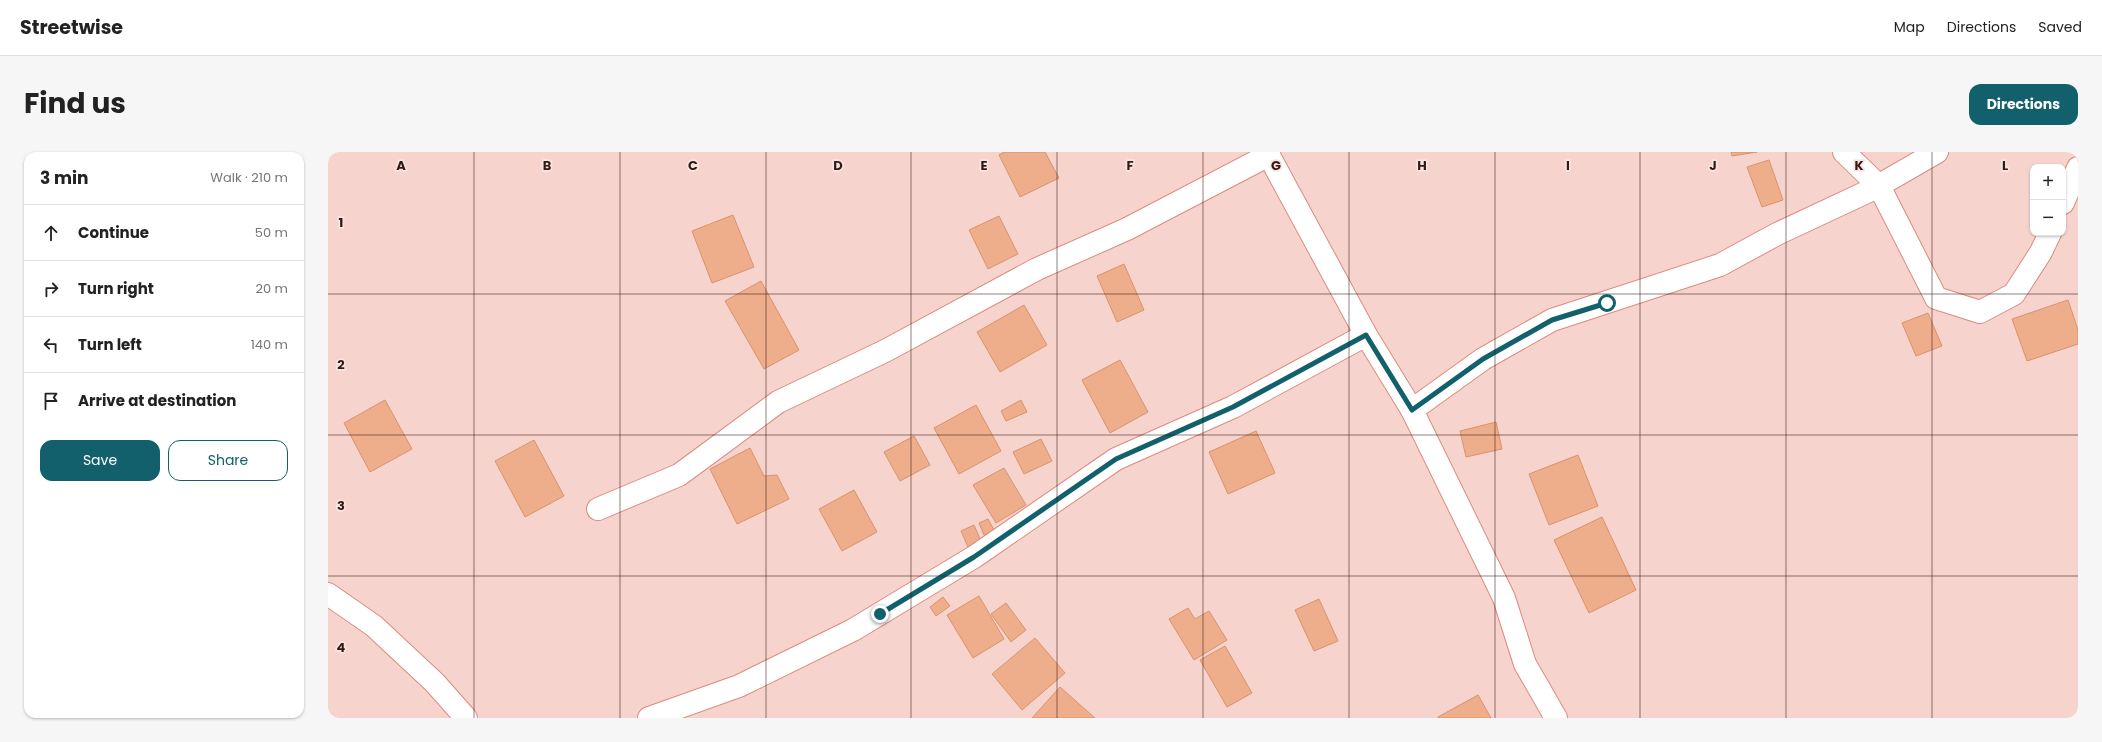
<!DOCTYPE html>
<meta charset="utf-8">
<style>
:root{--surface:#fff;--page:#f6f6f6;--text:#222;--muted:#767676;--line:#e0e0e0;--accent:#12606b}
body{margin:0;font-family:Poppins,sans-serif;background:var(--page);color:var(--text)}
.controls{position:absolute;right:12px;top:12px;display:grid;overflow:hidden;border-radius:8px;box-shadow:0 1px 3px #0004}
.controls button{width:36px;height:36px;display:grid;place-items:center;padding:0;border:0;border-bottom:1px solid var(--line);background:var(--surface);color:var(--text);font:20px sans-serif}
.stop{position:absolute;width:12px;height:12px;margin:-9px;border:3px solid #12606b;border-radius:50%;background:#fff}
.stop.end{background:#12606b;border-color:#fff;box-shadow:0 1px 4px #0008}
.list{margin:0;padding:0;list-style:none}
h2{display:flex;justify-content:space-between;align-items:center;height:52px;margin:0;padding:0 16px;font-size:17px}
h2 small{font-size:13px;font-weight:400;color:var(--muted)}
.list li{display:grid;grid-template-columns:26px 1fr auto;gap:12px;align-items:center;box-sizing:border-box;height:56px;padding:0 16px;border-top:1px solid var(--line)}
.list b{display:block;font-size:15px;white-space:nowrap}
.list em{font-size:13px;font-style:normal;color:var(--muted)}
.actions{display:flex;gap:8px;padding:12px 16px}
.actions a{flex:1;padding:9px 0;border:1px solid var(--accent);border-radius:12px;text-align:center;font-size:14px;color:var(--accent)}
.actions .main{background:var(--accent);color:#fff}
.icon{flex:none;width:22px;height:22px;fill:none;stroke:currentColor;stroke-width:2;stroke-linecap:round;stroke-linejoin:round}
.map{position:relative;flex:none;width:1750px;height:566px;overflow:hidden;border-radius:12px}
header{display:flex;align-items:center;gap:24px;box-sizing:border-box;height:56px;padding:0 20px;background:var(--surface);border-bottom:1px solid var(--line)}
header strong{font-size:19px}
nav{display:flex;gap:22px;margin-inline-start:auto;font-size:14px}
.intro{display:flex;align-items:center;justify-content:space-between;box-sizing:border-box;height:96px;padding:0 24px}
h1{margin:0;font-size:28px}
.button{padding:10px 18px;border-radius:12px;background:var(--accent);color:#fff;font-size:14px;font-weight:700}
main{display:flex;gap:24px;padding:0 24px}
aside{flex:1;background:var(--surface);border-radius:12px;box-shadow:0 1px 3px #0004}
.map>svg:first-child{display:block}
</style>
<header>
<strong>Streetwise</strong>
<nav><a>Map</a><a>Directions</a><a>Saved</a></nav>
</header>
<div class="intro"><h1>Find us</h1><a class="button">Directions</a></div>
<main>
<aside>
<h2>3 min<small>Walk · 210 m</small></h2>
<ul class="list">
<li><svg class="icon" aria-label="ahead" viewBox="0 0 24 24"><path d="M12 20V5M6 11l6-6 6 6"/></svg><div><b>Continue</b></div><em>50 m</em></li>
<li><svg class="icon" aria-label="right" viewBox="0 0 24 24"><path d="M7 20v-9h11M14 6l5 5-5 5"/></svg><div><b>Turn right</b></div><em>20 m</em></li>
<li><svg class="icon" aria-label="left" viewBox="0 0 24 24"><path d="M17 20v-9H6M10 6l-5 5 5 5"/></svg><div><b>Turn left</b></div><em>140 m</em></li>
<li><svg class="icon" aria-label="arrive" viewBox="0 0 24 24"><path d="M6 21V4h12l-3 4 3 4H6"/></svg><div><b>Arrive at destination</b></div></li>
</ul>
<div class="actions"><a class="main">Save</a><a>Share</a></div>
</aside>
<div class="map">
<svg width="1750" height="566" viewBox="0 0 1750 566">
<rect width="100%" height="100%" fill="#f7d3cd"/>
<!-- building -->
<g fill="#efae8b" stroke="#da926c">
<polygon points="676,0 717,0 731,26 692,45 671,3"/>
<polygon points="1403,0 1429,0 1404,4"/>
<polygon points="1441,8 1455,48 1434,55 1419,15"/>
<polygon points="405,63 426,115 384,131 364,79"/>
<polygon points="671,64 690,102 660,117 641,78"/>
<polygon points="796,112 816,158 789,170 769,124"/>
<polygon points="433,129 471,198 436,217 397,149"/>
<polygon points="1740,148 1750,178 1750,192 1699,209 1684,167"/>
<polygon points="696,153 719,193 672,220 649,180"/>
<polygon points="1600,161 1614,194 1588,204 1574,171"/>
<polygon points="792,208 820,260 782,281 754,228"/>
<polygon points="57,248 84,297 42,320 16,271"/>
<polygon points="693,248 699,260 678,269 673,259"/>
<polygon points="648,253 673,299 631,322 606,276"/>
<polygon points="1168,270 1174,297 1138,305 1132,279"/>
<polygon points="928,279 947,321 900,342 881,300"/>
<polygon points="586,284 602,313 572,329 556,300"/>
<polygon points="713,287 724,309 696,322 685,300"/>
<polygon points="206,288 236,344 197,365 167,309"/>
<polygon points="422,296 436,324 449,323 461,347 409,372 382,317"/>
<polygon points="1250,303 1270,354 1221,373 1201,322"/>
<polygon points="676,316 698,353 668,371 645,333"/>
<polygon points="526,338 549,380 514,399 491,357"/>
<polygon points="1274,365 1308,438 1261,461 1226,388"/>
<polygon points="660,367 666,378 656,383 651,371"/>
<polygon points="646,373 653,389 640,395 633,379"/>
<polygon points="651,444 676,487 645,506 619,463"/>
<polygon points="615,445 622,454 608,464 602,455"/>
<polygon points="991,447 1010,489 986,499 967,458"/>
<polygon points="678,451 698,478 683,490 663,462"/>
<polygon points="860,456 867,467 881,459 899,488 866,508 841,467"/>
<polygon points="707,486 737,521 694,558 664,522"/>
<polygon points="897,494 924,541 899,555 872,508"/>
<polygon points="732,535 767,566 704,566"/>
<polygon points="1150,543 1163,566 1110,566 1110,565"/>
</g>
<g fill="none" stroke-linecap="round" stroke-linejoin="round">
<defs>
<g id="minor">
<polyline points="939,0 1038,183 1084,258 1176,446 1197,512 1228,566"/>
<polyline points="1516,0 1551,34 1608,146 1652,160 1686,142 1713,100 1722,81"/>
<polyline points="1735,51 1750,16"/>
<polyline points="1084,258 1155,207 1224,168 1392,113 1449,82 1543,38 1609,0"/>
<polyline points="270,357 351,323 450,250 557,199 709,117 799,77 941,3"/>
<polyline points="0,442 46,474 107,531 138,566"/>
<polyline points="321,566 411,534 525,478 646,405 788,307 905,255 1038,183"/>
</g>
</defs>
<!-- minor casing -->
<use href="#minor" stroke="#dc8b7f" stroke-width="24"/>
<!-- minor -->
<use href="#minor" stroke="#fff" stroke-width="22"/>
</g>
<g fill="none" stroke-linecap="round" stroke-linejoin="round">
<!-- route -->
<polyline stroke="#12606b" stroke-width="5" points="552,462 646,405 788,307 905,255 1038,183 1084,258 1155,207 1224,168 1279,151"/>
</g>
<!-- grid -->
<path fill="none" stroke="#361713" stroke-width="1" stroke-opacity="0.55" d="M146 0V566M292 0V566M438 0V566M583 0V566M729 0V566M875 0V566M1021 0V566M1167 0V566M1312 0V566M1458 0V566M1604 0V566M0 142H1750M0 283H1750M0 424H1750"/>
<g font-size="13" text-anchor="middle" font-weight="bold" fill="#361713" stroke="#f7e5e2" stroke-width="3.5" stroke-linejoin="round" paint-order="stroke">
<text x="73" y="18">A</text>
<text x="219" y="18">B</text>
<text x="365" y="18">C</text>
<text x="510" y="18">D</text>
<text x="656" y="18">E</text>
<text x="802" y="18">F</text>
<text x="948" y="18">G</text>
<text x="1094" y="18">H</text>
<text x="1240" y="18">I</text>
<text x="1385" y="18">J</text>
<text x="1531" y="18">K</text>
<text x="1677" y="18">L</text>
<text x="13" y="75">1</text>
<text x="13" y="217">2</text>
<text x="13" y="358">3</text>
<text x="13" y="500">4</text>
</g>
</svg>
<div class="controls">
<button>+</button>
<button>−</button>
</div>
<div class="stop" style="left:1279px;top:151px"></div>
<div class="stop end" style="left:552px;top:462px"></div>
</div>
</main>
